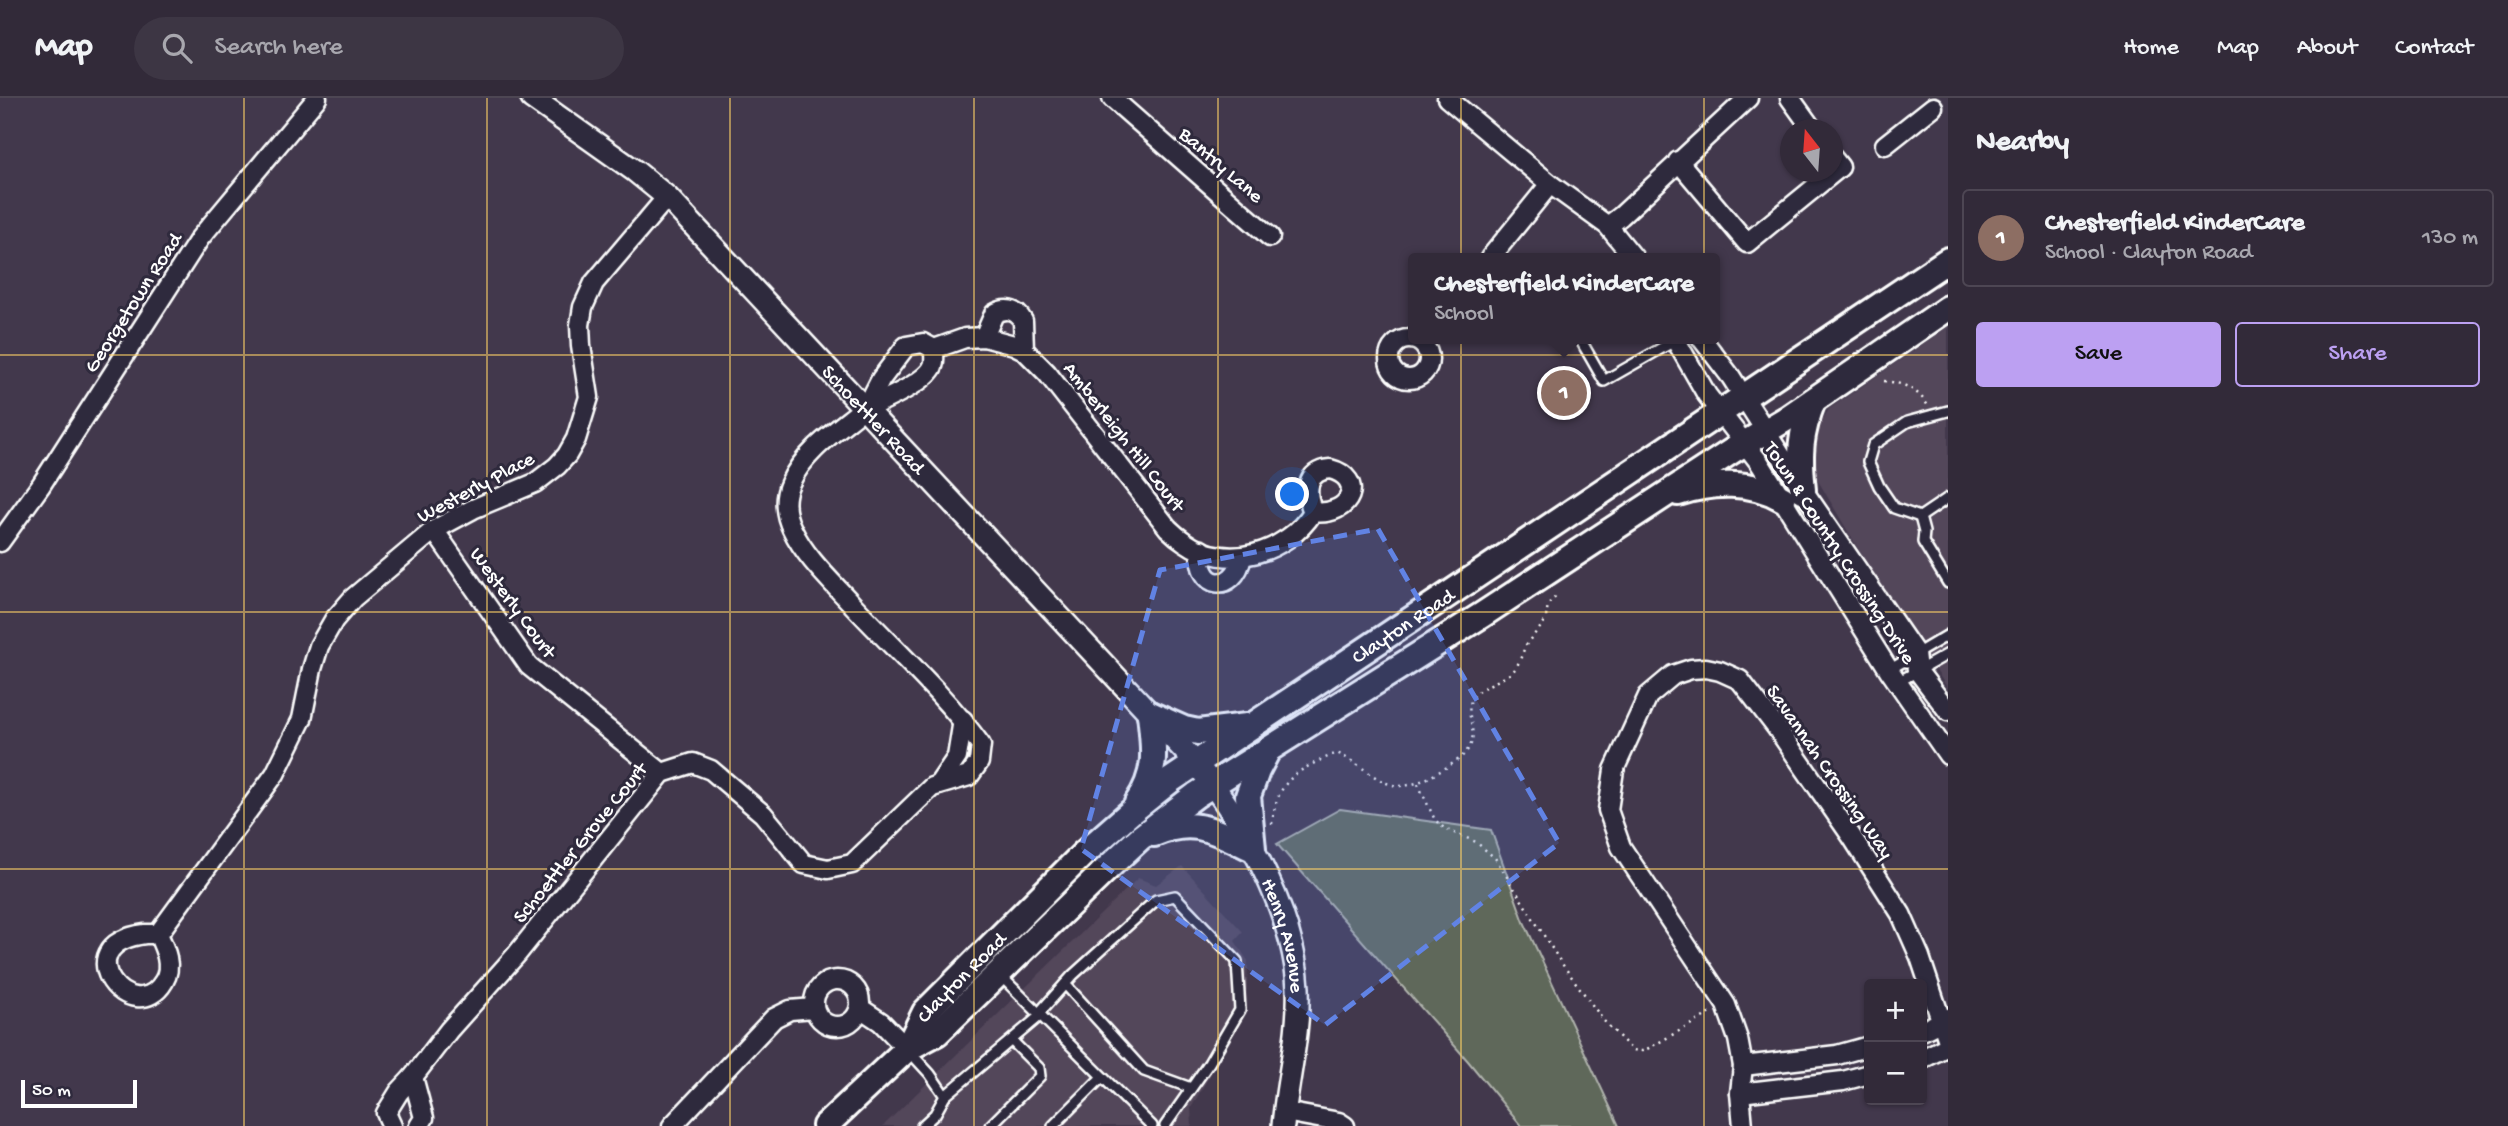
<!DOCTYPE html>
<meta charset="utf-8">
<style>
:root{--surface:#322a39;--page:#3d3644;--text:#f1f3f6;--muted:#a8a7ae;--line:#4d4653;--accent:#bca0f2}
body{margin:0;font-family:"Gochi Hand",sans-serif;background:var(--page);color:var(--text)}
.controls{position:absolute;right:21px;bottom:21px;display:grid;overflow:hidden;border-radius:7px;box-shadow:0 2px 5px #0004}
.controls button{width:63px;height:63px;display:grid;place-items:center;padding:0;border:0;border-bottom:2px solid var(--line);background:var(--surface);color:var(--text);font:35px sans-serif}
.compass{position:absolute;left:1780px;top:21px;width:63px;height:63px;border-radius:50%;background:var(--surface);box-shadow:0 2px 5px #0004;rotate:343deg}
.scale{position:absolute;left:21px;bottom:18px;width:116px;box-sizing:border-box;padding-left:7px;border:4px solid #fff;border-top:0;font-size:19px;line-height:24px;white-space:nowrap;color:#fff;-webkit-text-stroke:5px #2f2a3d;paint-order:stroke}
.you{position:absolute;left:1293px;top:397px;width:24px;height:24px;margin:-18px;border:5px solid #fff;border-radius:50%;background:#1a73e8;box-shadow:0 0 0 10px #1a73e833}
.badge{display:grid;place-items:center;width:46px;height:46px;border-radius:50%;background:var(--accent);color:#fff;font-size:23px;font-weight:700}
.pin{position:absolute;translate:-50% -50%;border:4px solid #fff;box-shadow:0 2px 7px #0006}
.popup{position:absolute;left:1408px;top:155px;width:312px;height:91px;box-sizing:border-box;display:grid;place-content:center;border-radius:7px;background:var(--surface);filter:drop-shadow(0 2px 5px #0005);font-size:23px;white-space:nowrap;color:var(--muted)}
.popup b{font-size:26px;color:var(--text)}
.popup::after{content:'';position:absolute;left:50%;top:100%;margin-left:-14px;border:14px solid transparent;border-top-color:var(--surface)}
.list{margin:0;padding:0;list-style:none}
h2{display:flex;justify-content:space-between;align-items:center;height:91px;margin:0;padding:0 28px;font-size:30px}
h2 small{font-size:23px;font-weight:400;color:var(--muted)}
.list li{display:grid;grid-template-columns:46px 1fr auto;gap:21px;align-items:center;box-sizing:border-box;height:98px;margin:0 14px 14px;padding:0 14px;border:2px solid var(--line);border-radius:7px}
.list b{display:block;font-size:26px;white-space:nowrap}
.list p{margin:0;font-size:23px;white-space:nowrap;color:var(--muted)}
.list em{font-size:23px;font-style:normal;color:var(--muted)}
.actions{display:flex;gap:14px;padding:21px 28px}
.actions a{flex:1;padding:16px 0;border:2px solid var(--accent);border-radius:7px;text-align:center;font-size:24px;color:var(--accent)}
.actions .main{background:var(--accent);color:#111}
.icon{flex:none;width:38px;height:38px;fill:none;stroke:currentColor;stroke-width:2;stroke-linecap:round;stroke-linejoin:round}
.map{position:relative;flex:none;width:1948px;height:1028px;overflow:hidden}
header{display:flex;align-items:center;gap:42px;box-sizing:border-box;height:98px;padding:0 35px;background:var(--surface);border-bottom:2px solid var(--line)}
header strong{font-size:33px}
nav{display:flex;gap:38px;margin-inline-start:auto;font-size:24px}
.search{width:490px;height:63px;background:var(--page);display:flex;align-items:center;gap:18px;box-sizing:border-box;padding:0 24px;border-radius:38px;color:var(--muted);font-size:26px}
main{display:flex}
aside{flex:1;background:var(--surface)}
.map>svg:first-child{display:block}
</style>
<header>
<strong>Map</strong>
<div class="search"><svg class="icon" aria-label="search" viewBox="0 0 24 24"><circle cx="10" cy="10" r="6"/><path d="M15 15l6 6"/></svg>Search here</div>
<nav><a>Home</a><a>Map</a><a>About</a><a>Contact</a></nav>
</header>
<main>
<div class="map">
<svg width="1948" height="1028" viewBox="0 0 1948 1028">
<rect width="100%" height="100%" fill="#42384c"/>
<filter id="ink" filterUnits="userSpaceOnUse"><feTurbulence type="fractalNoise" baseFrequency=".0143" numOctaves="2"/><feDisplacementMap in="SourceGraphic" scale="14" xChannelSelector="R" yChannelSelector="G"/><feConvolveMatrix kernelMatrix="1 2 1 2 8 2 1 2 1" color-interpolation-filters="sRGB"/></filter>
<g filter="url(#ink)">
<!-- built -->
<g fill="#53465a">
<polygon points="1948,229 1948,591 1859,452 1814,376 1815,334 1829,311"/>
<polygon points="1182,768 1243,834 1235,843 1248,863 1246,914 1191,1010 1192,1028 883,1028 1138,780 1156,787"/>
</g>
<!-- green -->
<polygon fill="#5f675a" stroke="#afb3ac" stroke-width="2" points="1340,711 1491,732 1524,824 1619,1028 1521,1028 1468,963 1277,746"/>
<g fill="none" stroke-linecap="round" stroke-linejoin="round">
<defs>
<g id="service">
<polyline points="1580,241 1604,283 1676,242"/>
<polyline points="1920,419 1894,410 1879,388 1868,364 1873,347 1907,324 1948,313"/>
<polyline points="1920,419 1924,434 1923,444 1948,485"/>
<polyline points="1920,419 1948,400"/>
<polyline points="1889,572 1948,537"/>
<polyline points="1898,584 1948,556"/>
<polyline points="999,876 1152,1028"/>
<polyline points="1065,886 1144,973 1191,990"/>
<polyline points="1039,915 1073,877 1156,802 1175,798 1237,863 1240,912 1209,965 1165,1028"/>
<polyline points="908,952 930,976 945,998 935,1016 922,1028"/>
<polyline points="945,998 1041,917"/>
<polyline points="990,1028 1040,978 1039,970 1012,943"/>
<polyline points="1053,1028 1102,979"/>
</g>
<g id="minor">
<polyline points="1112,0 1270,139"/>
<polyline points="1447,0 1550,86 1608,128 1634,160"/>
<polyline points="1790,0 1813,32"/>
<polyline points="1885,47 1933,9"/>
<polyline points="1678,63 1747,145 1840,69 1832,59"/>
<polyline points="1608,128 1621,118 1748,0"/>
<polyline points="1490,160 1550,86"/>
<path d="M984 239 994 216C1005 209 1016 211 1023 223L1024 252"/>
<circle cx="1409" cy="261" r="20"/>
<polyline points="1675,241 1707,297 1759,364 1889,572 1948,657"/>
<polyline points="1702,241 1731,279 1803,392 1915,555 1917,572 1948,613"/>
<path d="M934 251 965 240 984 239 1014 247 1024 252 1047 275 1168 430C1173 435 1179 440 1185 444 1227 474 1287 455 1313 414"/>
<polyline points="866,310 881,281 906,248 923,245 934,251"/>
<path d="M866 310C881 304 927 284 933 268 935 264 934 257 934 251"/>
<path d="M1330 371C1366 380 1352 419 1313 414 1305 395 1305 373 1330 371Z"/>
<polyline points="434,432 529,568 662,675"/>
<polyline points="0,444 41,387 200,140 317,0"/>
<path d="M1201 452C1196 491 1234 497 1242 459"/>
<polyline points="938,687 957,659 963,622"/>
<path d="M145 836H158C165 851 173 868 164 883 134 935 61 847 145 836Z"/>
<polyline points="158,836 275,676 302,621 312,571 319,548 334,522 353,500 434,432 473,411 535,385 557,368 567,357 576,341 589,299 581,248 580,227 583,209 594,185 667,99"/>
<circle cx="837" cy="905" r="23"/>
<polyline points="860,910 881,924 907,951"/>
<polyline points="1922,933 1948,920"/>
<polyline points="1922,961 1948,948"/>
<polyline points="1743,968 1837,957 1869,948"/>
<polyline points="413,979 424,1020 419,1028"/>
<polyline points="1740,995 1843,983 1869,976"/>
<polyline points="1285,1014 1339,1024 1345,1028"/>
<path d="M392 1028 386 1015 399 994 413 979 449 932 517 856 662 675 693 665 711 672 763 716 804 766 828 771 852 766 932 689 969 678 979 664 981 647C944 596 895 552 852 506 831 483 805 459 792 431 785 417 783 400 790 385 804 353 839 331 864 310"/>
<polyline points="672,1028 774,920 790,912 814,910"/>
<polyline points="1743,1028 1740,995 1743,968 1738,941 1726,907 1621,749 1608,712 1614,672 1648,598 1673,577 1691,571 1706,570 1720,573 1740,582 1776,629 1852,739 1901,816 1920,859 1948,943"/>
</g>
<g id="tertiary">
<path id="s1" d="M532 0 635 73 667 99 1184 652C1237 710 1294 811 1298 890 1300 936 1287 982 1283 1028"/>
</g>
<g id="secondary">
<path d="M1803 392C1799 357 1800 336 1813 303"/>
<path d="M1678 395C1711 384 1752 382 1783 401"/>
<polyline points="1150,616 1184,631 1198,634 1247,628"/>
<path d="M1137 705C1158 674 1154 651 1150 616"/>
<path d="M1154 736C1195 718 1216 734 1253 751L1248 698 1257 673 1268 652"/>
<path id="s2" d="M907 951 925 914 1083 756 1132 713 1171 682 1948 162"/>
<polyline points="825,1028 907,951 937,935 1113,765 1140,740 1196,697 1482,517 1732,353 1786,321 1948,210"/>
</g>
</defs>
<!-- service casing -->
<use href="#service" stroke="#fff" stroke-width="14"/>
<!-- minor casing -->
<use href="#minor" stroke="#fff" stroke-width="23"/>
<!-- tertiary casing -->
<use href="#tertiary" stroke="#fff" stroke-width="26"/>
<!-- secondary casing -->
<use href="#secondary" stroke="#fff" stroke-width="30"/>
<!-- path -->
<g stroke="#fff" stroke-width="2.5" stroke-dasharray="2 5" stroke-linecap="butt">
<path d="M1884 283C1903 285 1917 290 1928 308"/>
<polyline points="1418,686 1435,722 1445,731 1476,744 1495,760 1560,863 1604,923 1632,952 1642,953 1649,950 1711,915"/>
<path d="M1272 726C1277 680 1298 672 1337 655 1381 676 1386 705 1437 675 1449 668 1464 660 1470 648 1478 632 1464 616 1472 601 1481 584 1511 583 1518 566 1521 560 1523 553 1526 547 1531 539 1538 533 1543 526 1550 516 1543 506 1556 499"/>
</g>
<!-- service -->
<use href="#service" stroke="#2f2a3d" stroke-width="9"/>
<!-- minor -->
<use href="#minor" stroke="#2f2a3d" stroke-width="18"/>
<!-- tertiary -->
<use href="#tertiary" stroke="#2f2a3d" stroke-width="21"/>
<!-- secondary -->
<use href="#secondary" stroke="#2f2a3d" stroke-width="24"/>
</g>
</g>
<!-- marked area -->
<path fill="#6183e4" fill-opacity="0.2" stroke="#6183e4" stroke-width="5" stroke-dasharray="14 9" stroke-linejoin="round" d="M1378 431 1559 745 1325 927 1081 751 1160 472Z"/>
<!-- grid -->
<path fill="none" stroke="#ffd166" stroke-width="2" stroke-opacity="0.55" d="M244 0V1028M487 0V1028M730 0V1028M974 0V1028M1218 0V1028M1461 0V1028M1704 0V1028M0 257H1948M0 514H1948M0 771H1948"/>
<g text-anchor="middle" stroke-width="6" stroke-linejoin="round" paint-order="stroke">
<!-- street labels -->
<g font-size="21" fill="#fff" stroke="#2f2a3d">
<text transform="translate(1222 66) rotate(41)" y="7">Bantry Lane</text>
<text transform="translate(132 204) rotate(-57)" y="7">Georgetown Road</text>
<text dy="7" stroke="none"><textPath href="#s1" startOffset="471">Schoettler Road</textPath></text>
<text transform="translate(1125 338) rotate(52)" y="7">Amberleigh Hill Court</text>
<text transform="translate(475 388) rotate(-28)" y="7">Westerly Place</text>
<text transform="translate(1841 454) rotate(57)" y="7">Town &amp; Country Crossing Drive</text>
<text transform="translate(514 504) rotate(54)" y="7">Westerly Court</text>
<text dy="7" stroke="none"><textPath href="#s2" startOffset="658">Clayton Road</textPath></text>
<text transform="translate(1831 673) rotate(55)" y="7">Savannah Crossing Way</text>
<text transform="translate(579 744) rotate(-51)" y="7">Schoettler Grove Court</text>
<text dy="7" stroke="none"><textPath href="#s1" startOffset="1138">Henry Avenue</textPath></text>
<text dy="7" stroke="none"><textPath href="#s2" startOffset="91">Clayton Road</textPath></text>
</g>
</g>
</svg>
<div class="controls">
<button>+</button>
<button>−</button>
</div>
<svg class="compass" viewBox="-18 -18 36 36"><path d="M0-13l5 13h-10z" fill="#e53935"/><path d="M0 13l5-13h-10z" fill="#a8a7ae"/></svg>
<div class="scale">50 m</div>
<div class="you"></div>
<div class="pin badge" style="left:1564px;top:295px;background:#8d6e63">1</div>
<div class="popup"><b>Chesterfield KinderCare</b>School</div>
</div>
<aside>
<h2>Nearby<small></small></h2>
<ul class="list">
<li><span class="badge" style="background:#8d6e63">1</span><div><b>Chesterfield KinderCare</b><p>School · Clayton Road</p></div><em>130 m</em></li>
</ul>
<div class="actions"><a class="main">Save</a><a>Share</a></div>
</aside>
</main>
